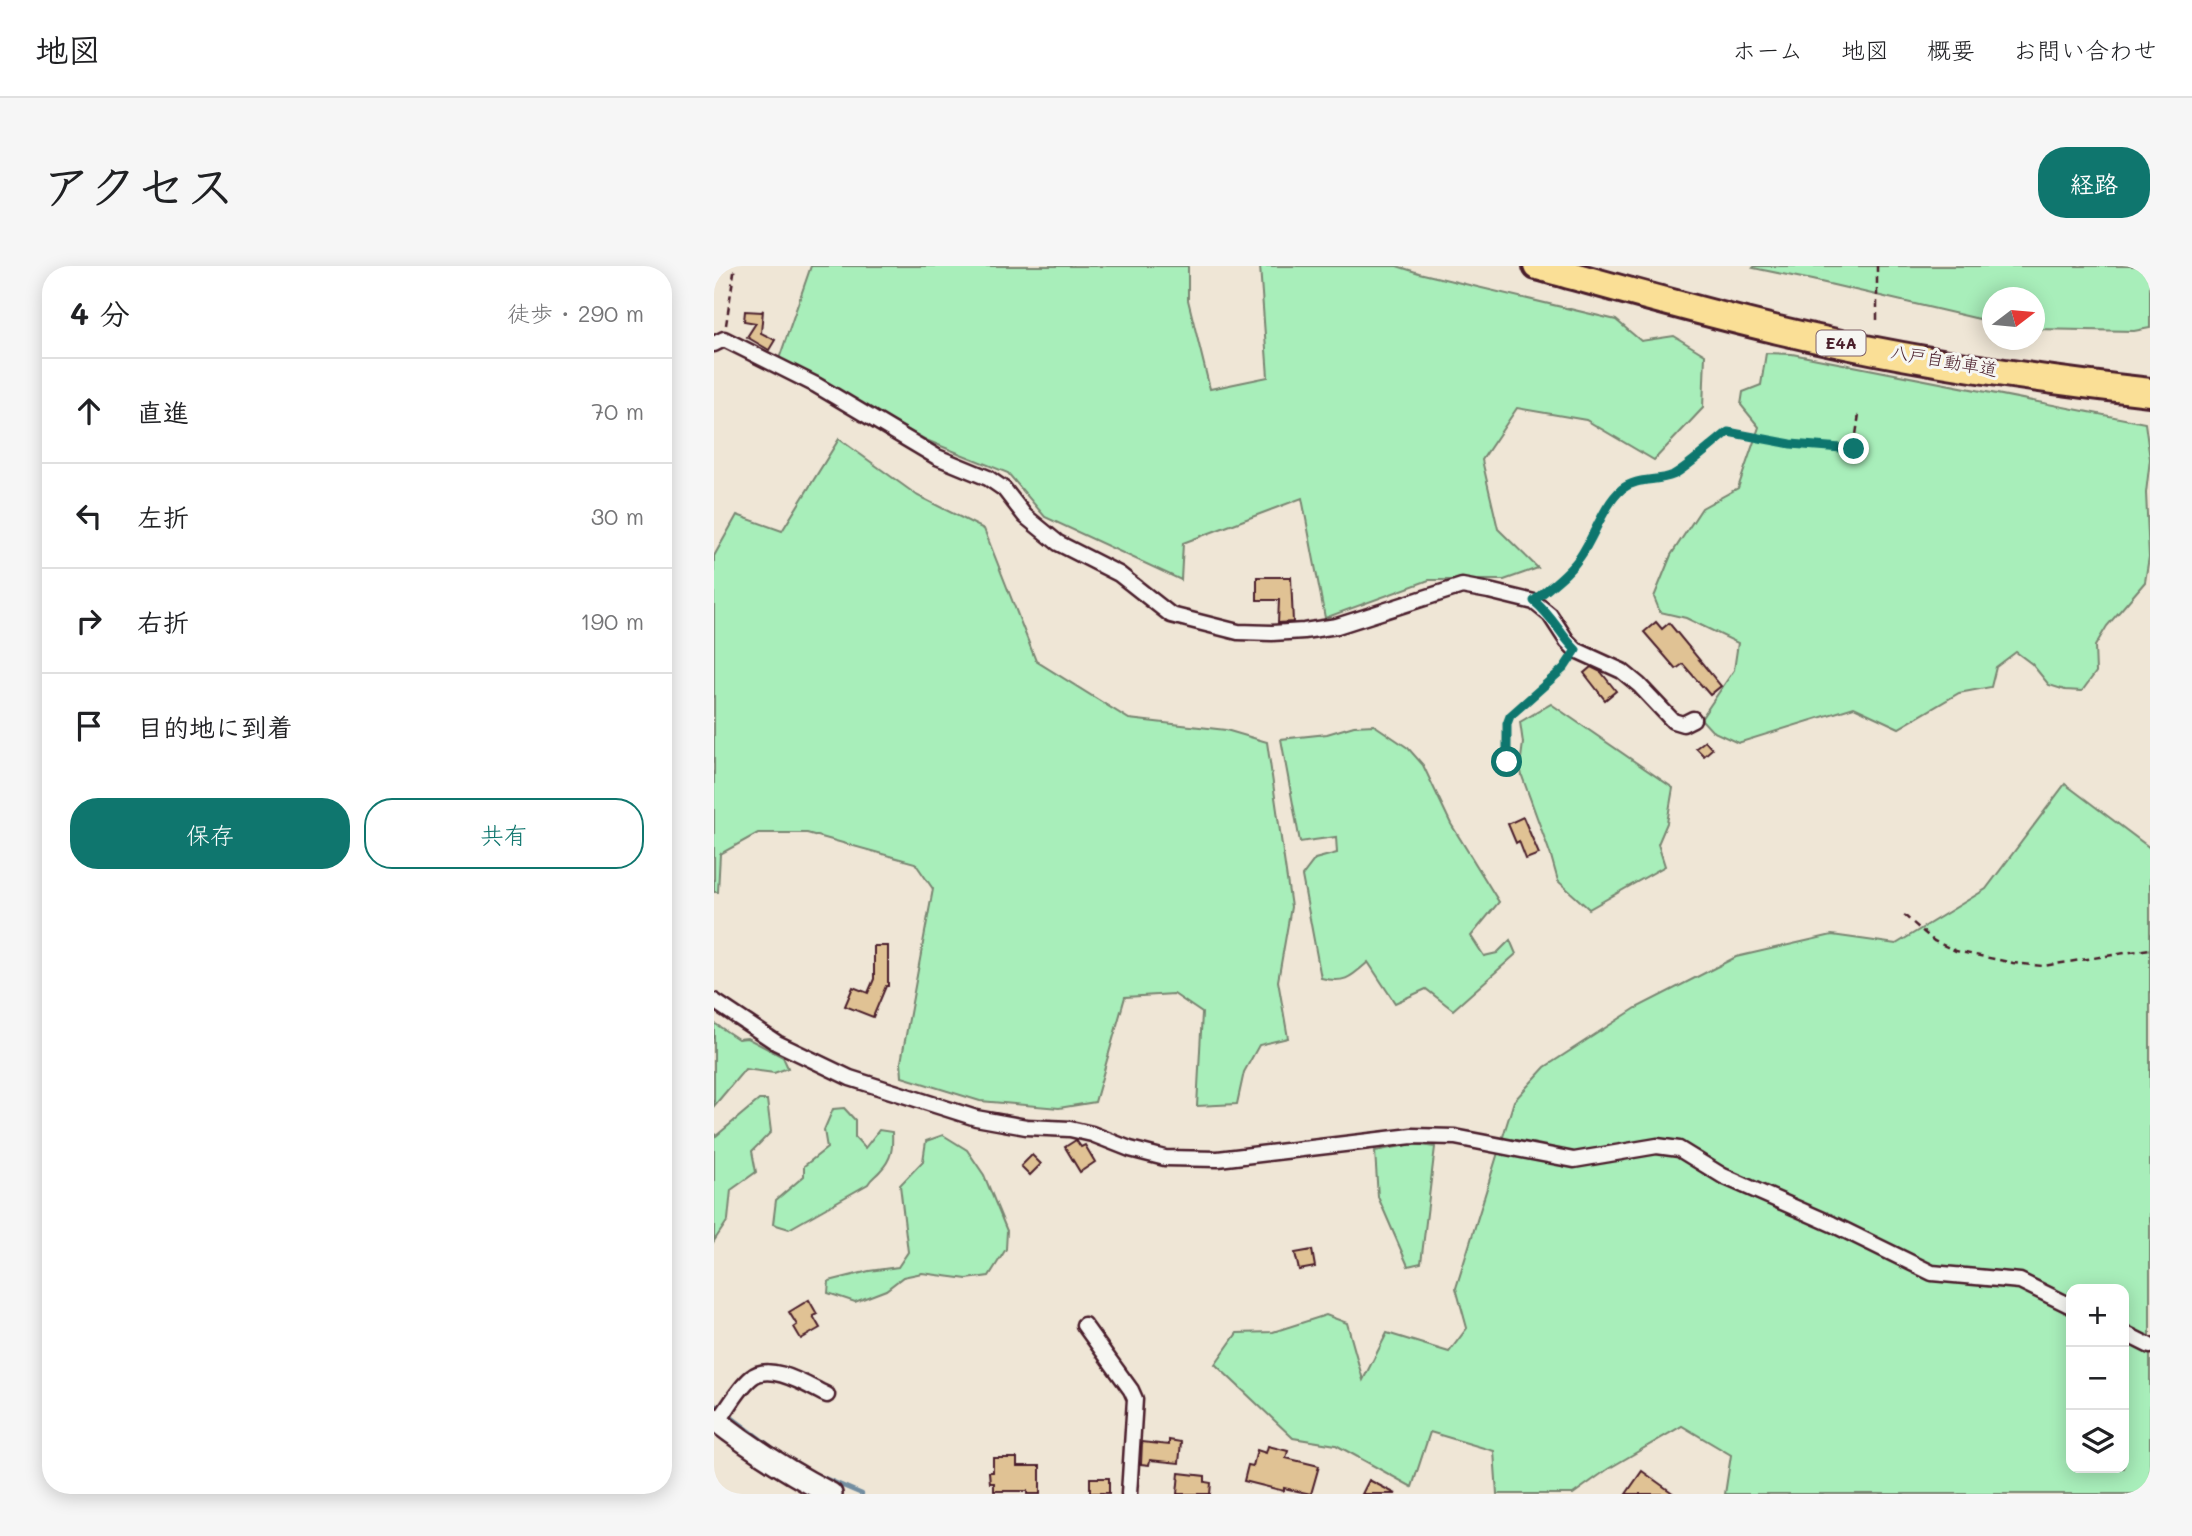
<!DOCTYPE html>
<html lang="ja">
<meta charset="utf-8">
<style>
:root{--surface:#fff;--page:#f6f6f6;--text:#202124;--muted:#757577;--line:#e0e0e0;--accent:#0f766e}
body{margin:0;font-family:Mali,"Klee One",sans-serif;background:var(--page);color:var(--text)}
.controls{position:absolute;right:21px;bottom:21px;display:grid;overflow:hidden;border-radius:14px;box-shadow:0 4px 18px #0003}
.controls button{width:63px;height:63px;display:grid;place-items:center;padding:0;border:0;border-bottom:2px solid var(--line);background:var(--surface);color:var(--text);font:35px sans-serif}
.compass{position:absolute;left:1268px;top:21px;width:63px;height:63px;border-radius:50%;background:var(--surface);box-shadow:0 4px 18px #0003;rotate:74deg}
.stop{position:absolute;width:21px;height:21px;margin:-16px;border:5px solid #0f766e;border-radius:50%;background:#fff}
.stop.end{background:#0f766e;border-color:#fff;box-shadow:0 2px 7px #0008}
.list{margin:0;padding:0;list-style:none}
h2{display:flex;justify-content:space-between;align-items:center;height:91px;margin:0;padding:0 28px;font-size:30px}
h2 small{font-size:23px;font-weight:400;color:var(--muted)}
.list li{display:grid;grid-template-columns:46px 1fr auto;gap:21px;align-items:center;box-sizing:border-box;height:105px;padding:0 28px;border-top:2px solid var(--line)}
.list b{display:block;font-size:26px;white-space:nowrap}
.list em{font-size:23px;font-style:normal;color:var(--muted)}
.actions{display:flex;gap:14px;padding:21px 28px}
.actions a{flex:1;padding:16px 0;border:2px solid var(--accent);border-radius:28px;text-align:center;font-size:24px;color:var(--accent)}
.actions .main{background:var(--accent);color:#fff}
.icon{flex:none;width:38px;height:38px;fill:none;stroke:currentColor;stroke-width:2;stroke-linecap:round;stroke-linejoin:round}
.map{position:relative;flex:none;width:1436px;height:1228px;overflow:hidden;border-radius:28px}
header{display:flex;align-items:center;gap:42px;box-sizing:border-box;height:98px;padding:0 35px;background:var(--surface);border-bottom:2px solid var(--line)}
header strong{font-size:33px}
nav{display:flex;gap:38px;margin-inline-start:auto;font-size:24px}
.intro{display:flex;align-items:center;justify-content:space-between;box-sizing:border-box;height:168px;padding:0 42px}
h1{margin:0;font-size:49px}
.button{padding:18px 32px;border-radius:28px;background:var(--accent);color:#fff;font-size:24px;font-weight:700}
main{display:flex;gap:42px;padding:0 42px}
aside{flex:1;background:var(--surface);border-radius:28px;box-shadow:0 4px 18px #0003}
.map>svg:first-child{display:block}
</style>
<header>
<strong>地図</strong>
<nav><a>ホーム</a><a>地図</a><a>概要</a><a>お問い合わせ</a></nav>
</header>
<div class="intro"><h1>アクセス</h1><a class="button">経路</a></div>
<main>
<aside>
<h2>4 分<small>徒歩 · 290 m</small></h2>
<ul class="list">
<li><svg class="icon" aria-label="ahead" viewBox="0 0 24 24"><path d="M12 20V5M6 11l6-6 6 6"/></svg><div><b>直進</b></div><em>70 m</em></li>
<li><svg class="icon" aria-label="left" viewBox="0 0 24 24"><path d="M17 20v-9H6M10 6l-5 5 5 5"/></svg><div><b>左折</b></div><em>30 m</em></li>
<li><svg class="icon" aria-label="right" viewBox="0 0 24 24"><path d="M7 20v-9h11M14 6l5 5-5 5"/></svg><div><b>右折</b></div><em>190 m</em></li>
<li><svg class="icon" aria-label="arrive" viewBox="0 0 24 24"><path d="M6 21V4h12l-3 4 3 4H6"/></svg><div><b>目的地に到着</b></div></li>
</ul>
<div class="actions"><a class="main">保存</a><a>共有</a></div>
</aside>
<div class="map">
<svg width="1436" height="1228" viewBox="0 0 1436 1228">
<rect width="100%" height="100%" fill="#efe6d6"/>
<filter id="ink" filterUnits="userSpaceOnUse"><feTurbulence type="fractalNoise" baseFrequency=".0143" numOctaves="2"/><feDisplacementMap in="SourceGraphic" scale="14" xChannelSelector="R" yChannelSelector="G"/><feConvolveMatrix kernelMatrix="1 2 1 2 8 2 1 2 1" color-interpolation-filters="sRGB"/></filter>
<g filter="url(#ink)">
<!-- green -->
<g fill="#a8eeba" stroke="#798672" stroke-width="2" fill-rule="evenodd">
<polygon points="97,0 474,0 474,34 496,123 554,111 546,0 683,0 705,7 902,54 927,75 960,70 991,89 989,142 940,194 872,154 803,142 768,194 784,263 824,302 790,314 715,314 611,352 588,232 469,277 467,314 331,251 294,207 212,174 65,93"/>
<polygon points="1041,0 1436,0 1436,62 1420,65 1321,63 1321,32 1279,32 1278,56 1098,14 1039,2"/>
<polygon points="1052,87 1078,88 1431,157 1436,193 1432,227 1435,291 1431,316 1393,360 1381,380 1382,406 1368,425 1351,424 1335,419 1318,398 1302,386 1282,401 1277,421 1245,427 1185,462 1140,441 1024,477 998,465 987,453 1020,404 1024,377 972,352 946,346 940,331 957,289 988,242 1024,222 1045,161 1027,139 1029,126 1047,119"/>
<polygon points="125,173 204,230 270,263 322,395 415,453 512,464 553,476 577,641 564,715 574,772 545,779 530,806 523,838 483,840 488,747 460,728 411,731 381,836 345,842 266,835 188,811 187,796 219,623 201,597 93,567 44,567 6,588 4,626 0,626 0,290 23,249 68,265"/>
<polygon points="837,438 959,522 953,557 944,578 951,600 875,643 844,615 837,590 808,510 806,500 809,477 806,456"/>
<path d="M660 459 694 482 709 499 737 558 785 636 757 670 770 690 783 687 796 674 802 688 739 744 712 723 681 737 654 696C637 711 631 718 607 712L588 610 601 593 623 587 622 571 586 576 567 473 613 468 640 460Z"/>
<path d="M1351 518 1436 582V1228H1011L1017 1189 968 1160 894 1203 859 1228H783L780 1185 716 1166 698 1221 622 1179 579 1172 501 1098 523 1067 559 1066 612 1049 633 1057 649 1114 673 1067 735 1086 753 1062 742 1022 800 835 831 801 922 742 1022 691 1118 669 1182 678 1272 623ZM1357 1023H1410V1202H1357Z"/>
<polygon points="0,757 24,773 33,772 69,791 74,802 60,807 31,803 0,840"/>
<polygon points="45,834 53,834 57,866 38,885 42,906 17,924 14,954 0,975 0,867 2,870"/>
<path d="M130 842 141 854V871L151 882 165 864 178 866C179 882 178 893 166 905 161 911 158 911 154 918L75 963 59 958 62 934 90 910V900L113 882 110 864 119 843Z"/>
<polygon points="229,869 253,884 270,909 293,965 292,983 275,1010 253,1013 208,1007 189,1011 172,1024 141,1036 114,1027 115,1015 155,1005 184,1001 194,986 186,919 209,895 212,875"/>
<polygon points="699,878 721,881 707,997 694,1000 664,931 661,885"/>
</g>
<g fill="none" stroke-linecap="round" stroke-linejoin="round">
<!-- stream -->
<g stroke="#728da0" stroke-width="4.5">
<polyline points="0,1138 64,1186 88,1200"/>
<polyline points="101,1208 148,1228"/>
</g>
</g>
<!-- building -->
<g fill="#e0c294" stroke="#4a1f2b" stroke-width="2">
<polygon points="49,44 47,67 61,74 55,84 33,71 42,57 30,55 31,45 48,46"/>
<polygon points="543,311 577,311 579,356 564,357 565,334 543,334"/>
<polygon points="942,356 948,363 955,357 1007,420 996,429 969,398 962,403 930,366"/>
<polygon points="877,401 887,406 902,425 891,434 870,407"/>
<polygon points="991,475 998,483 990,490 982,482"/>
<polygon points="809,551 825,588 812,593 805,575 802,577 794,558"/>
<polygon points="160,680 174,680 174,720 172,720 159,751 131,740 139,721 154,727 160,713"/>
<polygon points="362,874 367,881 371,879 381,896 366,906 351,881"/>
<polygon points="318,889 327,898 316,909 307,900"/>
<polygon points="598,984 601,1001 585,1004 581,987"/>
<polygon points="95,1034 103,1048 99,1050 106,1062 87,1073 80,1061 83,1059 75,1046"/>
<polygon points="455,1174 467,1176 465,1197 436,1194 435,1199 427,1198 428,1176 455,1179"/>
<polygon points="554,1180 574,1185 572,1192 605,1200 597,1228 570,1222 570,1225 530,1215 534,1199 539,1200 543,1184 552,1187"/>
<polygon points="279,1192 303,1192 303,1200 326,1200 326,1228 313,1228 313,1225 280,1225 280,1217 276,1217 275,1206 279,1206"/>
<polygon points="928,1205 960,1228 912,1228"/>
<polygon points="465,1207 491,1210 491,1216 497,1217 496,1228 463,1228"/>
<rect x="376" y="1212" width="19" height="15"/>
<polygon points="655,1214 682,1228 648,1228"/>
</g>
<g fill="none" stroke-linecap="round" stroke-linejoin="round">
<defs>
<g id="street">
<polyline points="0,78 10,73 102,119 223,191 274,212 290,223 311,250 344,277 405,308 457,349 524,366 558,367 590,365 623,360 748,320 775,325 820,336 836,349 853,375 862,384 908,405 925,419 959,455 969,458 979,453"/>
<polyline points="0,735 63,777 136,812 262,852 312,861 356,863 378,868 416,883 451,892 504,893 698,870 741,871 860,894 943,880 965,883 1009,910 1118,958 1218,1007 1306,1015 1357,1040"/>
<polyline points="370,1059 417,1124 421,1133 415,1228"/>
<polyline points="1410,1067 1436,1080"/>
<path d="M4 1156C14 1142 24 1123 37 1112 55 1095 94 1120 113 1129"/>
</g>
<path id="secondary" d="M0 1153C37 1182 76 1207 117 1228"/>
<path id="highway" d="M823 0C903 22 983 45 1064 64 1186 93 1312 112 1436 126"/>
</defs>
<!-- street casing -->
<use href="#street" stroke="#4a1f2b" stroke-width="19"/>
<!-- secondary casing -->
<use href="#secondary" stroke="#4a1f2b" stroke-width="26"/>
<!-- highway casing -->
<use href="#highway" stroke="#4a1f2b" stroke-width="32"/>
<!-- path -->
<g stroke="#4a1f2b" stroke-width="2.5" stroke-dasharray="7 5" stroke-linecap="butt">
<polyline points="1163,54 1163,0"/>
<polyline points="12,59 21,0"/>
<path d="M831 326C852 305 864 296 880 269 889 254 894 235 907 223 922 211 942 216 959 209 973 202 1001 177 1014 166L1078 178 1140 183 1145 148"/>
<path d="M797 511C791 491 788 469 796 450L854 396"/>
<polyline points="1190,649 1220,675 1242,685 1299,697 1329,700 1436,683"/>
</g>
<!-- street -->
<use href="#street" stroke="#f6f6f2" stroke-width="14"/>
<!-- secondary -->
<use href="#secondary" stroke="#f6f6f2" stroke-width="21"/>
<!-- highway -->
<use href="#highway" stroke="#fadf96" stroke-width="26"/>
</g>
</g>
<g fill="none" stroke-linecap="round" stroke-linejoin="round" filter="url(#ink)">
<!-- route -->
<path stroke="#0f766e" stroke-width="9" d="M793 496V458L796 450 850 402 862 384C845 367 840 352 820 335 835 321 854 309 866 291 880 271 890 238 908 223 923 211 943 216 959 209 974 201 1000 177 1014 166L1077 178 1140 183"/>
</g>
<g text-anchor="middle" stroke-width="6" stroke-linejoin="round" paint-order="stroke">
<!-- shield labels -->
<rect fill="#f6f6f2" stroke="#7e6067" stroke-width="2" x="1102.5" y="64.5" width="49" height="25" rx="5"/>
<g font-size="16" font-weight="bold" fill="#4a1f2b">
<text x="1127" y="83">E4A</text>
</g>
<!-- street labels -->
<g font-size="18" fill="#4a1f2b" stroke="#f6f6f2">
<text transform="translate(1230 95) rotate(10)" y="6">八戸自動車道</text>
</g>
</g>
</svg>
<div class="controls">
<button>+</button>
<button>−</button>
<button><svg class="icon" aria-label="layers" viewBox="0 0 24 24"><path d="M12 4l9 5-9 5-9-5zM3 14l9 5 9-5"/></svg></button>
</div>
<svg class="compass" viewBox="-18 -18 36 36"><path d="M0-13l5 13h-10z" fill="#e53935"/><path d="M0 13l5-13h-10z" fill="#757577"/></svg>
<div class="stop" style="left:793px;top:496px"></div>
<div class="stop end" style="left:1140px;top:183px"></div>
</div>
</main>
